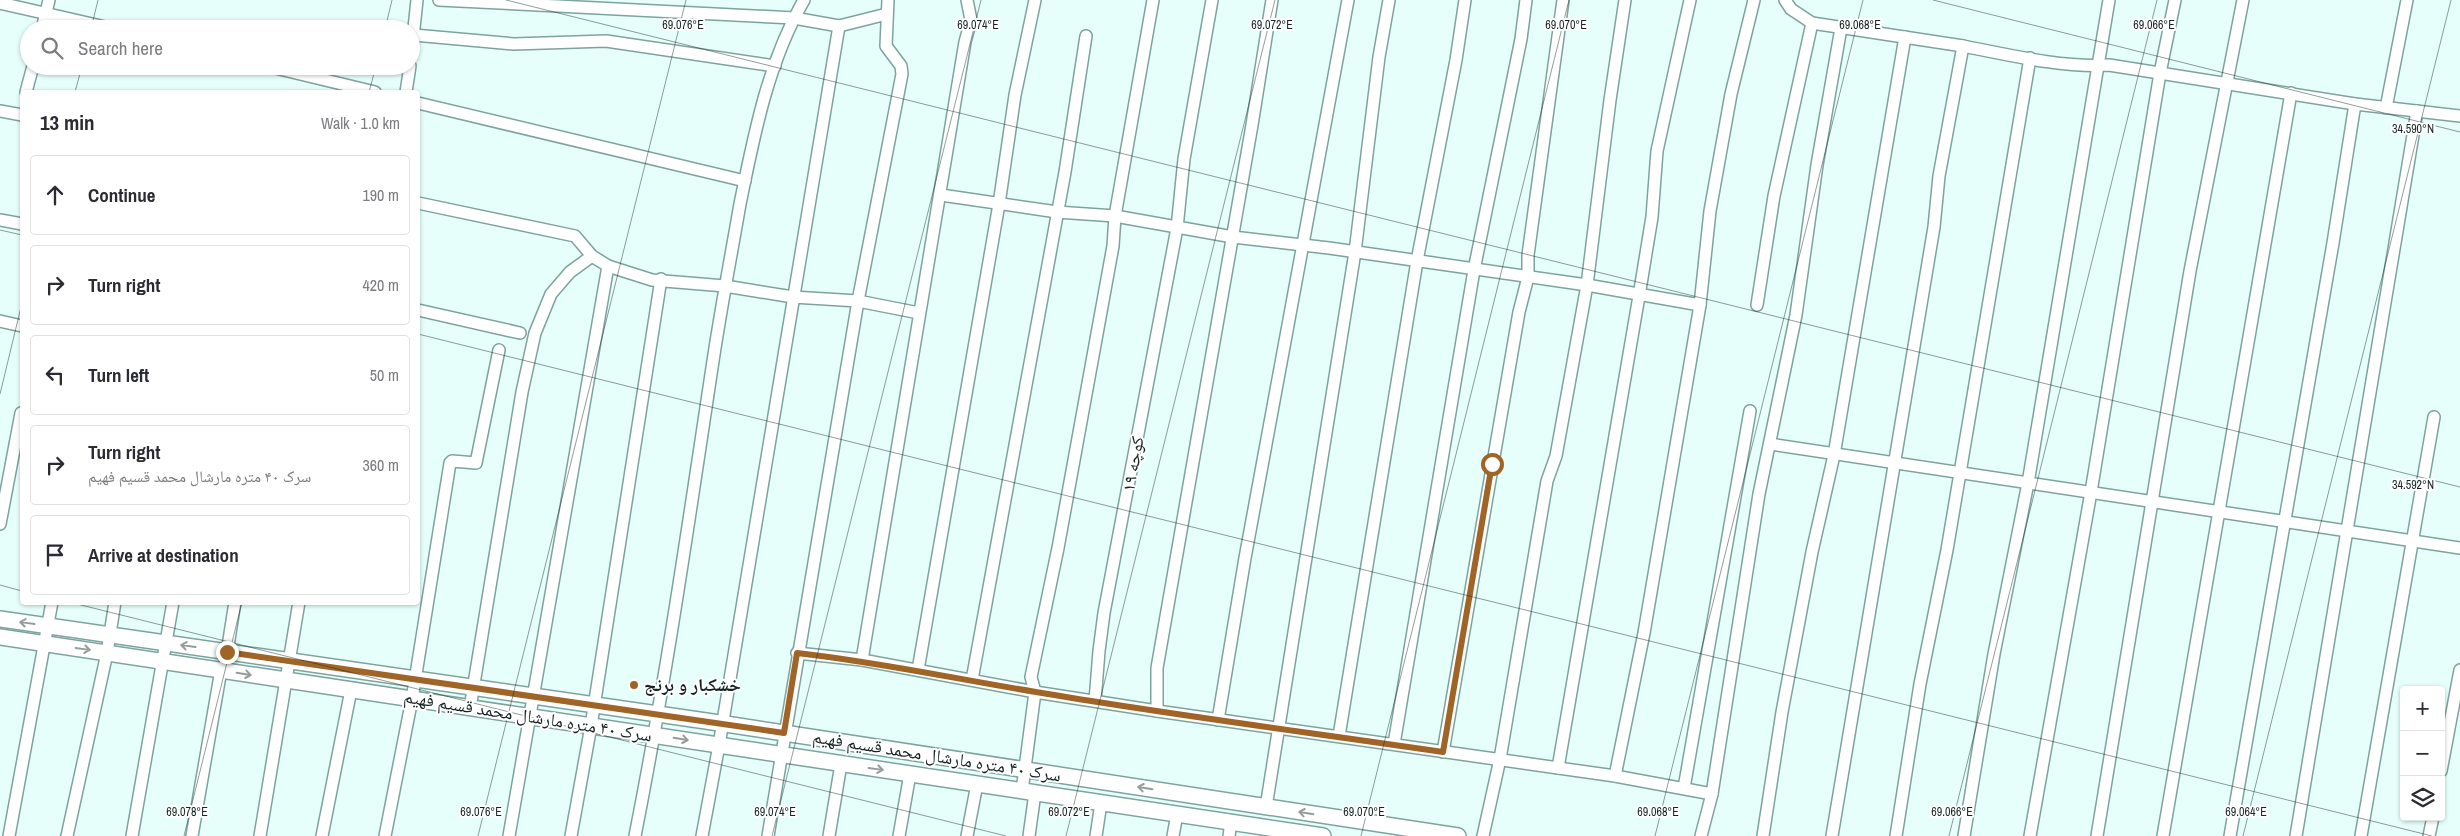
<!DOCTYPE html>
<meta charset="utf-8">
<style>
:root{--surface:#fff;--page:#f7f7f7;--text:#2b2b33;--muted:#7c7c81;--line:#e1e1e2}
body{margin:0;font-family:"Archivo Narrow","Noto Naskh Arabic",sans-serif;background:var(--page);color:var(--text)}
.controls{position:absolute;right:15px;bottom:15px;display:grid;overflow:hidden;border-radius:5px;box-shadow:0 1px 4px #0004}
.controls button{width:45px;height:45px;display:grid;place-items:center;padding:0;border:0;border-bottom:1px solid var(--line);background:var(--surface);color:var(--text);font:25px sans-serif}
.stop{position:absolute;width:15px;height:15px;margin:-11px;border:4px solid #a06426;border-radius:50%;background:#fff}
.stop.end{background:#a06426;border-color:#fff;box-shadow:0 1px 5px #0008}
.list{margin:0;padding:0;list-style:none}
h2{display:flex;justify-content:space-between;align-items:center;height:65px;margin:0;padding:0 20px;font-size:21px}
h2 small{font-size:16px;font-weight:400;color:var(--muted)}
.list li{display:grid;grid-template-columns:32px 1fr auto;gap:15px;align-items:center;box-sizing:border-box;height:80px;margin:0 10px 10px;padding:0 10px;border:1px solid var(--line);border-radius:5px}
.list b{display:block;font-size:19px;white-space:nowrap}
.list p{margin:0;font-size:16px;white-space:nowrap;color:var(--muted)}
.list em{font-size:16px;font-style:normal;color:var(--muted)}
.icon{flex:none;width:28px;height:28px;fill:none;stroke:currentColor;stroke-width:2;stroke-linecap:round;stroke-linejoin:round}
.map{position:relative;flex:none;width:2460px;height:836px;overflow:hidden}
.search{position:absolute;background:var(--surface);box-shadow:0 1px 4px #0004;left:20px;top:20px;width:400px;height:55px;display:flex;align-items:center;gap:12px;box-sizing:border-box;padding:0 18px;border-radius:28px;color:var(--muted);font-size:19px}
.panel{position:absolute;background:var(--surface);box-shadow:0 1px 4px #0004;left:20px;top:90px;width:400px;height:515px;border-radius:5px}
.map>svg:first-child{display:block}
</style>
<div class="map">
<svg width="2460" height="836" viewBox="0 0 2460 836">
<rect width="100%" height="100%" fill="#e6fffb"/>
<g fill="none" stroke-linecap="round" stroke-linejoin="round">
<defs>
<g id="street">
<polyline points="439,0 794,18 839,26 887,14"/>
<polyline points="1785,0 1791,9 1812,23 1963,46"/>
<polyline points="0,3 114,29"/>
<polyline points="42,29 49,0"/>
<polyline points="414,35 514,44 606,41 775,66"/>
<polyline points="411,56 417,0"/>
<polyline points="267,66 375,92"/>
<polyline points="26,92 33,66"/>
<polyline points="406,92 410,66"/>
<polyline points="418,103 745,181"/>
<polyline points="2386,108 2407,0"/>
<polyline points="0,111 22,115"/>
<polyline points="941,195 1057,212 1115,216 1233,237 1329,248 1587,285 1700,305"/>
<polyline points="418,203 575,236 592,256 608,266 652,280 725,286 793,297 858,301 919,313"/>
<polyline points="0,220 22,224"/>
<polyline points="1757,305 1774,196 1812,23"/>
<polyline points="418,310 520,333"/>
<polyline points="0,321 22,326"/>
<polyline points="1770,444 2460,548"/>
<polyline points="0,524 21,413"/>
<polyline points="797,653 862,660 1035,692 1157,711 1615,776 1712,794"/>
<polyline points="862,660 965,42 971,20 967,0"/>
<polyline points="918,670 999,204 1015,95 1035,0"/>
<polyline points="224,671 235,602"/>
<polyline points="972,680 1065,172 1086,36"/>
<polyline points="1095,701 1099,651 1104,613 1177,228 1184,159 1212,0"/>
<polyline points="470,708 522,392 535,333 551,294 570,272 592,256"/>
<polyline points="1157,711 1157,668 1252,125 1272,0"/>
<polyline points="1218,720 1245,558 1348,0"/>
<polyline points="1339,736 1417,261 1456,60 1465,0"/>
<polyline points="1394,744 1474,270 1521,39 1526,0"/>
<polyline points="1443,752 1519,312 1528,277 1528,255 1563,0"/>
<polyline points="1558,768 1639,296 1652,217 1657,151 1690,0"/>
<polyline points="2441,771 2460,670"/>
<polyline points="1615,776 1644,633 1700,305 1710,211 1731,94 1754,0"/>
<polyline points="1684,788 1750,411"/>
<polyline points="1022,791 1035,692 1031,677 1058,548 1113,246 1115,216 1153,0"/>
<polyline points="1266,807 1355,252 1379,57 1389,0"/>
<polyline points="9,836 52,602"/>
<polyline points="67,836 107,653 115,602"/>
<polyline points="132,836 173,602"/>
<polyline points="192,836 221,670"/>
<polyline points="260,836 299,602"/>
<polyline points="322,836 351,690"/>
<polyline points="385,836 412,699 450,463 452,461 476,463 499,350"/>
<polyline points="509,836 608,266"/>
<polyline points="571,836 591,726 661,279"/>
<path d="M635 836C666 679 689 520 713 361 721 308 731 256 740 204 754 135 768 62 804 0"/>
<polyline points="702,836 719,745 839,26"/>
<polyline points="768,836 858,301 902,74 901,66 886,46 888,0"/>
<polyline points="829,836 841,764"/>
<polyline points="899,836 910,774"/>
<polyline points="967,836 977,784"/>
<polyline points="1029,836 1035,793"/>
<polyline points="1096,836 1101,803"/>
<polyline points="1173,836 1177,814"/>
<polyline points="1229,836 1231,822"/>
<polyline points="1483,836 1500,759 1547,481 1556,456 1587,285 1610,100 1625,0"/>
<polyline points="1701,836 1712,794 1759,494 1796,315 1817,165 1841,28"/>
<polyline points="1763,836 1782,712 1812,552 1834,455 1905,37"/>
<path d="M1832 836 1934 227 1939 176 1963 46C2009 55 2063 68 2109 65L2355 104 2460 116"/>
<polyline points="1896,836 1920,684 1947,550 2030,58"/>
<polyline points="1964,836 1994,654 2028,483 2109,0"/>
<polyline points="2030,836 2091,492 2160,73 2175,0"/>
<polyline points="2097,836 2190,271 2243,0"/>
<polyline points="2163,836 2291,93"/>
<polyline points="2230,836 2333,243 2355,104"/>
<polyline points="2296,836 2417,111"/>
<polyline points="2361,836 2434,417"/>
<polyline points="2429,836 2433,817"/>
</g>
<g id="secondary">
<polyline points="0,619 706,721 1458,836"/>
<polyline points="0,637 1323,836"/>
</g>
</defs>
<!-- street casing -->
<use href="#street" stroke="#7da39e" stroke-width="14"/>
<!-- secondary casing -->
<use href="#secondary" stroke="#7da39e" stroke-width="18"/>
<!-- street -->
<use href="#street" stroke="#fff" stroke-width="11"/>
<!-- secondary -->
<use href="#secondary" stroke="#fff" stroke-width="15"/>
</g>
<!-- one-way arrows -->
<defs><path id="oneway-shaft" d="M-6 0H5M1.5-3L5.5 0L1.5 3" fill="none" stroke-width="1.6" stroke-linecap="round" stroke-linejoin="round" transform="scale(1.25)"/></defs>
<g stroke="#959c9b">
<use href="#oneway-shaft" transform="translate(27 623) rotate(-172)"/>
<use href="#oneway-shaft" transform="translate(188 646) rotate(-172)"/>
<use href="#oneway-shaft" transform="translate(83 649) rotate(8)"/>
<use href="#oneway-shaft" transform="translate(244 674) rotate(9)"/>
<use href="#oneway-shaft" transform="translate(681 739) rotate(9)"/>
<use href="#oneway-shaft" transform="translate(876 769) rotate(8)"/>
<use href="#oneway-shaft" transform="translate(1145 788) rotate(-171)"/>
<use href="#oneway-shaft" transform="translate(1306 813) rotate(-171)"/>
</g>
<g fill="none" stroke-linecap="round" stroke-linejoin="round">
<!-- route -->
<path stroke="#a06426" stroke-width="6" d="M227 652 784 733 797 653C878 662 956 679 1036 692 1171 715 1307 732 1443 752L1492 464"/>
</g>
<!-- ticks -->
<path fill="none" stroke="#142321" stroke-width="1" stroke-opacity="0.45" d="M506 0 2460 487M1933 0 2460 132M91 29 98 0M385 29 392 0M75 92 82 66M369 92 376 66M0 230 22 235M418 334 2432 836M0 394 22 303M0 585 22 591M69 602 1006 836M184 836 242 602M478 836 686 0M772 836 981 0M1066 836 1275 0M1361 836 1569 0M1655 836 1863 0M1949 836 2157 0M2243 836 2451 0"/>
<!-- markers -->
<circle fill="#a06426" stroke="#fff" stroke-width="2" cx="634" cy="685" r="5"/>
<g text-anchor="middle" stroke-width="4" stroke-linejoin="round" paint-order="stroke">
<!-- street labels -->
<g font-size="18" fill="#142321" stroke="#fff">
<text transform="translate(1133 464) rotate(-80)" y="6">کوچه ۱۹</text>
<text transform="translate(528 716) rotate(9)" y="6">سرک ۴۰ متره مارشال محمد قسیم فهیم</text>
<text transform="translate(937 756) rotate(9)" y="6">سرک ۴۰ متره مارشال محمد قسیم فهیم</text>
</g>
<!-- poi labels -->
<g font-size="18" font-weight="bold" fill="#142321" stroke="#fff" text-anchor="start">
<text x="644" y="691">خشکبار و برنج</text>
</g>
</g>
<g font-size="12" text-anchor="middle" fill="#142321" stroke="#fff" stroke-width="4" stroke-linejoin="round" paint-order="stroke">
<text x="2154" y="29">69.066°E</text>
<text x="683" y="29">69.076°E</text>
<text x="978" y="29">69.074°E</text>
<text x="1272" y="29">69.072°E</text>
<text x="1566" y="29">69.070°E</text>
<text x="1860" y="29">69.068°E</text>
<text x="2413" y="133">34.590°N</text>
<text x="2413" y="489">34.592°N</text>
<text x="187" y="816">69.078°E</text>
<text x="481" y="816">69.076°E</text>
<text x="775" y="816">69.074°E</text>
<text x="1069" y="816">69.072°E</text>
<text x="1364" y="816">69.070°E</text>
<text x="1658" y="816">69.068°E</text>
<text x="1952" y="816">69.066°E</text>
<text x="2246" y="816">69.064°E</text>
</g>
</svg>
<div class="controls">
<button>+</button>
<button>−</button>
<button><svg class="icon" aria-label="layers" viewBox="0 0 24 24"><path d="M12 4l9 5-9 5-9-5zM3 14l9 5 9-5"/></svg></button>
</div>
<div class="stop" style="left:1492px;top:464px"></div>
<div class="stop end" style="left:227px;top:652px"></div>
<div class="search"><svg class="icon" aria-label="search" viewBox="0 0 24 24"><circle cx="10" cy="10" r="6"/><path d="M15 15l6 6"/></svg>Search here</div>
<section class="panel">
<h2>13 min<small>Walk · 1.0 km</small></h2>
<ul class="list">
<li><svg class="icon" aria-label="ahead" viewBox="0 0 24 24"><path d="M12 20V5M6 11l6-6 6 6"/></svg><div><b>Continue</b></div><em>190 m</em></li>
<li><svg class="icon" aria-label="right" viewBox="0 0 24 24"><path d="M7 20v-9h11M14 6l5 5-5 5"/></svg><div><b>Turn right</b></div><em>420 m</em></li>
<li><svg class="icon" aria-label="left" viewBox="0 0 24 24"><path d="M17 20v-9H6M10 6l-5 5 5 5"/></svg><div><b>Turn left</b></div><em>50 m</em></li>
<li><svg class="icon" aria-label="right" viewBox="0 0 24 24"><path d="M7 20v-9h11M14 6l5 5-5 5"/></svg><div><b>Turn right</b><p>سرک ۴۰ متره مارشال محمد قسیم فهیم</p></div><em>360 m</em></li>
<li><svg class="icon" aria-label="arrive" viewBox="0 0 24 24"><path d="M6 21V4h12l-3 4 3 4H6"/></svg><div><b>Arrive at destination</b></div></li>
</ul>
</section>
</div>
